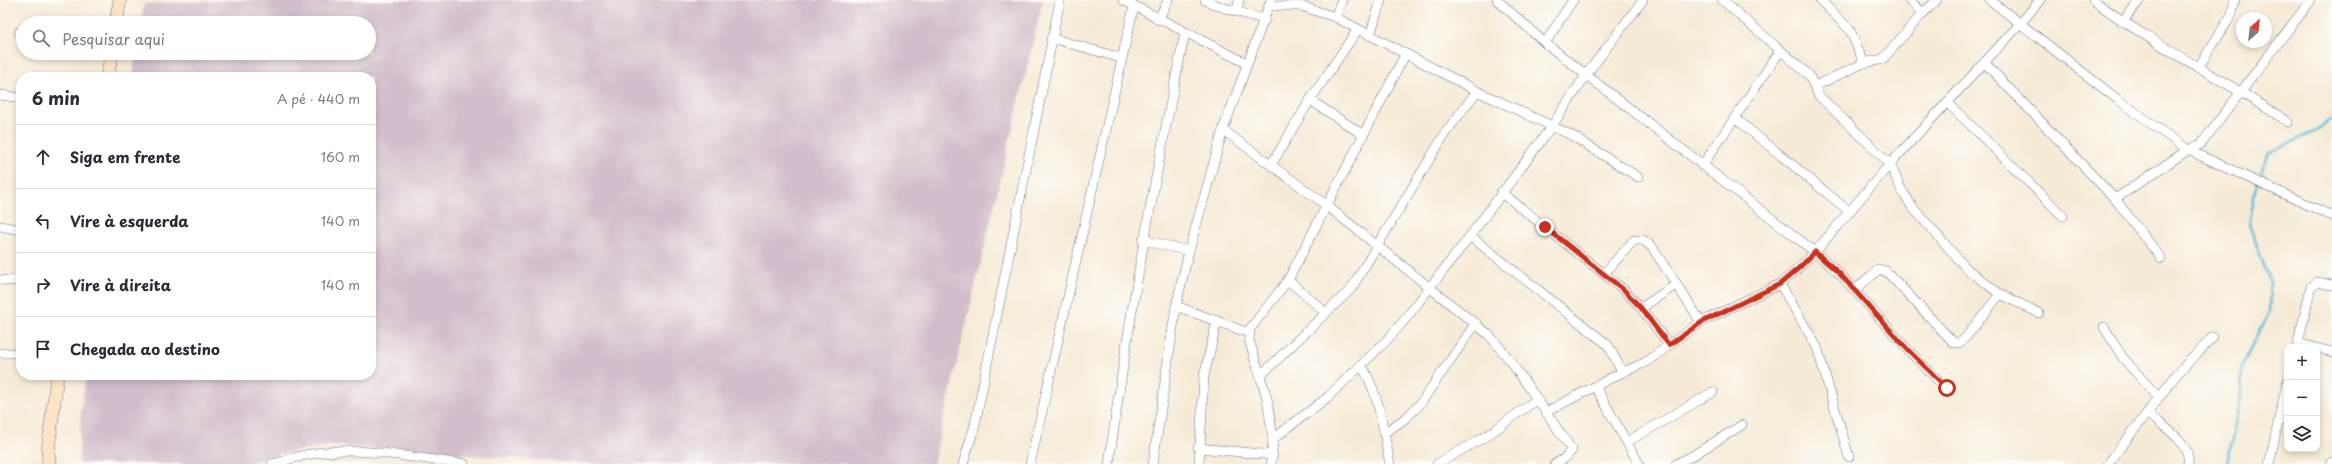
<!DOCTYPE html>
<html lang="pt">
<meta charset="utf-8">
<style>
:root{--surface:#fff;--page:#f2f2f3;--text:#2b2b33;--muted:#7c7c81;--line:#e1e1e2}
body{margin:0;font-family:"Playpen Sans",sans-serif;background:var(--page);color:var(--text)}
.controls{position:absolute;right:12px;bottom:12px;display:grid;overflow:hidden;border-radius:8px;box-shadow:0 2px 6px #0003}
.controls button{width:36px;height:36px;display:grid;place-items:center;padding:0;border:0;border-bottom:1px solid var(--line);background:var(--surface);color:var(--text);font:20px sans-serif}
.compass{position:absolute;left:2236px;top:12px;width:36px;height:36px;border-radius:50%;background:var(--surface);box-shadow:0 2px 6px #0003;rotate:27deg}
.stop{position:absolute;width:12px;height:12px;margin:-9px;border:3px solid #c8321e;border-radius:50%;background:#fff}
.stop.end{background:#c8321e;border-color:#fff;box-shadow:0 1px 4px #0008}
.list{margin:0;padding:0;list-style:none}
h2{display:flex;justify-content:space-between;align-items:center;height:52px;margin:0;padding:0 16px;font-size:17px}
h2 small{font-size:13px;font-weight:400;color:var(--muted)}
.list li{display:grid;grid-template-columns:26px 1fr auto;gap:12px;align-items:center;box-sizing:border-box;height:64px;padding:0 16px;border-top:1px solid var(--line)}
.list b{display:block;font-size:15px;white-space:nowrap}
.list em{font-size:13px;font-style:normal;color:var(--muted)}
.icon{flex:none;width:22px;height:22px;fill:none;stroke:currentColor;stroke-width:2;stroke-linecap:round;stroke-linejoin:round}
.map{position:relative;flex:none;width:2332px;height:464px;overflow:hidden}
.search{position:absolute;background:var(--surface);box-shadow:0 2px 6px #0003;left:16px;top:16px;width:360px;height:44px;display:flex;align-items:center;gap:10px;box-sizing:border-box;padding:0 14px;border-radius:22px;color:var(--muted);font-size:15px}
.panel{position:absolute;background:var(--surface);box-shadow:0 2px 6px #0003;left:16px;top:72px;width:360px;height:308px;border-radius:16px}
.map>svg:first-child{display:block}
</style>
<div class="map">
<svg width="2332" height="464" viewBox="0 0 2332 464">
<rect width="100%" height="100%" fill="#fdfcf7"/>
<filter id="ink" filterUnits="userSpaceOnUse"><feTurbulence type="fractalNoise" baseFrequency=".025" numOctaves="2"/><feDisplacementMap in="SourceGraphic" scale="8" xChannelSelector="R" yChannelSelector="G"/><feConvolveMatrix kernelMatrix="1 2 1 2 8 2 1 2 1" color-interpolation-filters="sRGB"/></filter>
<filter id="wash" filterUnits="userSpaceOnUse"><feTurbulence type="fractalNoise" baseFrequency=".012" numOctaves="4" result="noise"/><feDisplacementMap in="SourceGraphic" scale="16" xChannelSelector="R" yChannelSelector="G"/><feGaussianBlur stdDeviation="0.9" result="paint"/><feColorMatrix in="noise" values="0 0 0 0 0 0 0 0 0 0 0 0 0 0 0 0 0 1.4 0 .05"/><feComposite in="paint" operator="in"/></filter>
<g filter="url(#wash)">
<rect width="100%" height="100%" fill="#f6ebd7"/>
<!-- industrial -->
<polygon fill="#d1bdcb" points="232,0 1043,0 933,464 593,464 332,445 280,454 244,464 79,464 81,409 86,375 371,375 371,77 133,77 136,53 369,53 369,23 141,23 144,4"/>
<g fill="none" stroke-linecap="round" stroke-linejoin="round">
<!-- stream -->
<polyline stroke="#5ab8d8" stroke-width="2.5" points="2227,464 2241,396 2242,366 2269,313 2270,282 2249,224 2257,182 2269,153 2316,131 2332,120"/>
</g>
</g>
<g filter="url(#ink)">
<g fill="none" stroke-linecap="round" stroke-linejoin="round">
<defs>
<g id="street">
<polyline points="1123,0 1246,63"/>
<path d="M1205 0C1224 10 1245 13 1265 20"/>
<polyline points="1497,0 1545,43 1815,252 1840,274 1908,350 1947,389"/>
<polyline points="1722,0 1809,75 1819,96 1890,164 1901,189 1913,208 1967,269 2000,294 2039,313"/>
<polyline points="1909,0 1923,13 1937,0"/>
<polyline points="1990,0 2117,99 2188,150 2332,216"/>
<path d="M2093 0C2155 46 2224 79 2288 122"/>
<polyline points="1269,6 1301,6 1335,17 1477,91 1571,135 1638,177"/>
<polyline points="1237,11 1239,0"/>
<polyline points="1335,17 1342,0"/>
<polyline points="1158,20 1168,0"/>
<polyline points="2122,22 2140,0"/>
<polyline points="19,32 23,33"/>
<polyline points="1370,35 1381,0"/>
<polyline points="1051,38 1121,58"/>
<polyline points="1545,43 1573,0"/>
<polyline points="1984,62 2115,199 2161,258"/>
<polyline points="1864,63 1883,59 1923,13"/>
<polyline points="2198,68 2232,14 2235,0"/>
<polyline points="1815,86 1864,63 1850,30 1820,0"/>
<polyline points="0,95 21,98"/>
<polyline points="1310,100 1362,134"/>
<polyline points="1947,102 2063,216"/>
<polyline points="1735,118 1850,212"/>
<polyline points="1223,130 1326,205 1488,334 1509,359 1546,412 1615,376 1646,362 1701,322 1780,284 1791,275 1815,252 1890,164 2021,23 2040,0"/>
<polyline points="1271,165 1310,100 1358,29"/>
<polyline points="1702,166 1780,51"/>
<polyline points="1501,192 1624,290 1641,308 1669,345"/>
<polyline points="2115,199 2188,150 2201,144 2311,0"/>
<polyline points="0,226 21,230"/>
<polyline points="1470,236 1608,345 1622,372"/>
<polyline points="1143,240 1189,251"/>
<polyline points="1604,274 1634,240 1643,240 1652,247 1701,322"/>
<polyline points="0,280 21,281"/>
<polyline points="1288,280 1326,313"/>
<polyline points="1780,284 1817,347 1849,457"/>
<polyline points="1855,290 1878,270 1886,271 1954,343 1959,343 1966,337 2000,294"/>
<polyline points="1176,306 1249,333"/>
<polyline points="1641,308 1677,284"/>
<polyline points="2104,327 2123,358 2158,397"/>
<polyline points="2298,343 2313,347"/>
<polyline points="2297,347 2311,287 2317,282 2332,285"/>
<polyline points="2317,348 2332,352"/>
<polyline points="0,353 21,353"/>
<path d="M1361 365C1380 394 1383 430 1390 464"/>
<polyline points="1260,376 1351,289 1446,132 1477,91"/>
<polyline points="1595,386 1639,464"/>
<polyline points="1546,412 1572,450 1565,458 1555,464"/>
<path d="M2147 413C2161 425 2192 442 2188 464"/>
<polyline points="1384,433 1406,418 1420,404 1476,323"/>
<polyline points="1273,439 1267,398 1249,340 1250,329 1288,280 1405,55"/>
<polyline points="1627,442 1713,392"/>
<polyline points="1198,448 1273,455"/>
<path d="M272 464C285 461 298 456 311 454 358 445 416 459 464 464"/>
<polyline points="963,464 975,425 1060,0"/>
<polyline points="1030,464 1134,6"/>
<path d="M1109 464C1128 319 1155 176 1185 33"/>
<polyline points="1153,464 1176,306 1189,251 1223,130 1271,0"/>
<polyline points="1199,464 1204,376 1217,321"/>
<polyline points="1271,464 1273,439 1328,397 1386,341 1403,322 1470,236 1552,126 1586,75 1643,0"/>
<polyline points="1437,464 1488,435 1536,400"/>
<polyline points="1676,464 1692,456 1742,425"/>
<polyline points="2108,464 2177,374 2213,337"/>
<polyline points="2269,464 2287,383"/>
<polyline points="2331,464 2332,462"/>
</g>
<g id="secondary">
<polyline points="116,23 120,0"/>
<polyline points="107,77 112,53"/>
<polyline points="49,464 48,451 57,375"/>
</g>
</defs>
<!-- street casing -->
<use href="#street" stroke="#687188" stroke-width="10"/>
<!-- secondary casing -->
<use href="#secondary" stroke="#687188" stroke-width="14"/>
<!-- street -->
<use href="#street" stroke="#fff" stroke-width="9"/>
<!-- secondary -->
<use href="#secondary" stroke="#fee4c6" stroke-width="13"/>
</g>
</g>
<g fill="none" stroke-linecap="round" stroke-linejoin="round" filter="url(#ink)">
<!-- route -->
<polyline stroke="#c8321e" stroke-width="5" points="1545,227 1624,290 1641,308 1669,345 1702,322 1780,284 1800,267 1815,252 1840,274 1908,350 1947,388"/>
</g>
</svg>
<div class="controls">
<button>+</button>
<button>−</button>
<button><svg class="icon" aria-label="layers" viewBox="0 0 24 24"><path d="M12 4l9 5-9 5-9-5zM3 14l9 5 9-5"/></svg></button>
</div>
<svg class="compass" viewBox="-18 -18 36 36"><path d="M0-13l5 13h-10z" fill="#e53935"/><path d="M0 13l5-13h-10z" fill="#7c7c81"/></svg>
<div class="stop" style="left:1947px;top:388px"></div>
<div class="stop end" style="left:1545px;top:227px"></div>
<div class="search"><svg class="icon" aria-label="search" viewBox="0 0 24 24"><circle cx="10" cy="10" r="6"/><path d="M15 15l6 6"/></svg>Pesquisar aqui</div>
<section class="panel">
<h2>6 min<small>A pé · 440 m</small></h2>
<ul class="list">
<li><svg class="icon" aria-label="ahead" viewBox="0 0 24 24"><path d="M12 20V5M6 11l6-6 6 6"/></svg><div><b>Siga em frente</b></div><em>160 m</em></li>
<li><svg class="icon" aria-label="left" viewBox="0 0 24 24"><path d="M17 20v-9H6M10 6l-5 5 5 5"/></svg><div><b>Vire à esquerda</b></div><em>140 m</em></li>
<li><svg class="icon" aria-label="right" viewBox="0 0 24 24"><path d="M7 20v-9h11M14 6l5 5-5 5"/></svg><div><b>Vire à direita</b></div><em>140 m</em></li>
<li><svg class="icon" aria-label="arrive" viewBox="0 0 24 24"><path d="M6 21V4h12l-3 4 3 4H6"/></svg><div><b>Chegada ao destino</b></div></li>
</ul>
</section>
</div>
